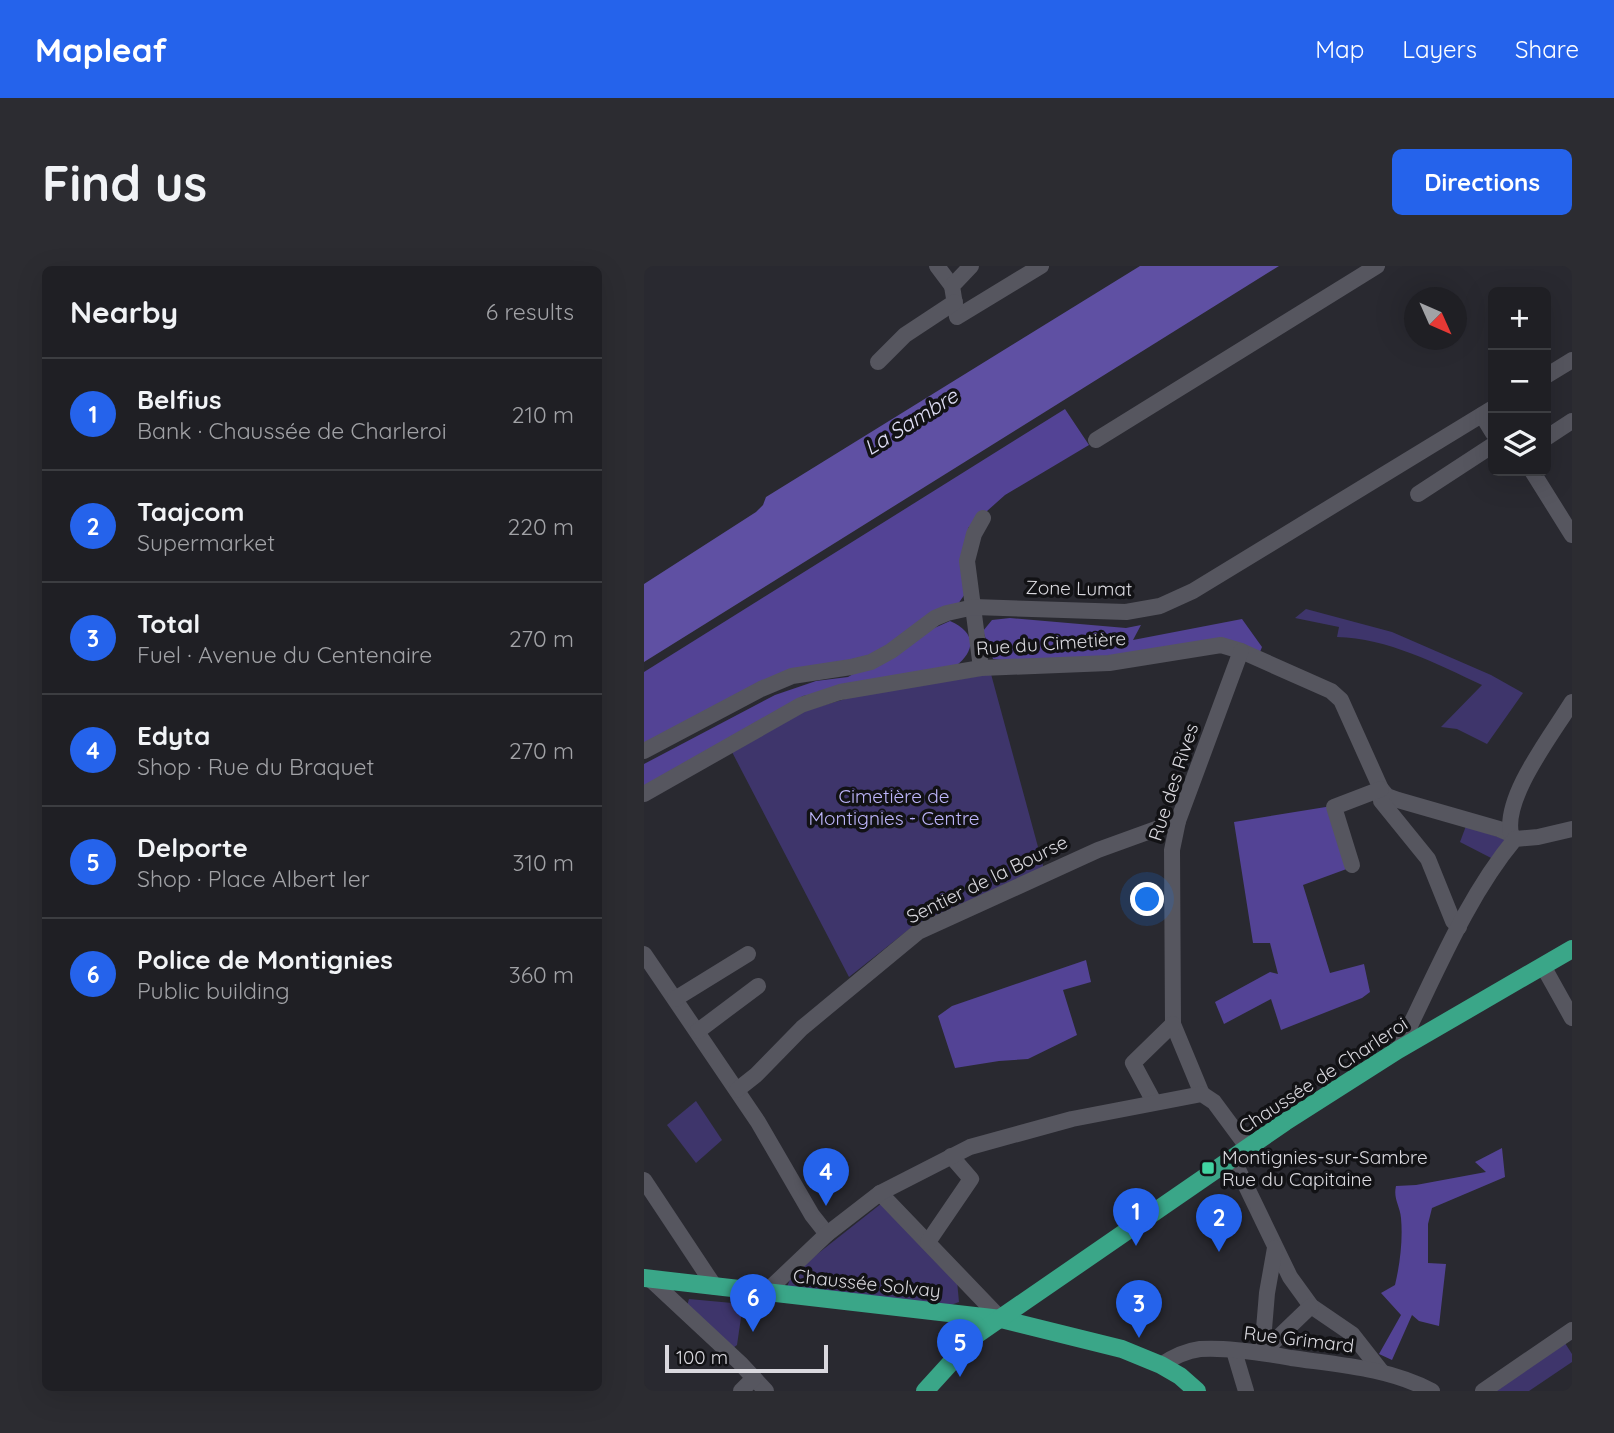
<!DOCTYPE html>
<meta charset="utf-8">
<style>
:root{--surface:#1f1f24;--page:#2c2c31;--text:#f1f3f6;--muted:#a1a2a6;--line:#3c3d41;--accent:#2563eb}
body{margin:0;font-family:Quicksand,sans-serif;background:var(--page);color:var(--text)}
.controls{position:absolute;right:21px;top:21px;display:grid;overflow:hidden;border-radius:10px;box-shadow:0 7px 28px #0002}
.controls button{width:63px;height:63px;display:grid;place-items:center;padding:0;border:0;border-bottom:2px solid var(--line);background:var(--surface);color:var(--text);font:35px sans-serif}
.compass{position:absolute;left:760px;top:21px;width:63px;height:63px;border-radius:50%;background:var(--surface);box-shadow:0 7px 28px #0002;rotate:135deg}
.scale{position:absolute;left:21px;bottom:18px;width:163px;box-sizing:border-box;padding-left:7px;border:4px solid #d9d8de;border-top:0;font-size:19px;line-height:24px;white-space:nowrap;color:#d9d8de;-webkit-text-stroke:5px #121215;paint-order:stroke}
.you{position:absolute;left:504px;top:634px;width:24px;height:24px;margin:-18px;border:5px solid #fff;border-radius:50%;background:#1a73e8;box-shadow:0 0 0 10px #1a73e833}
.badge{display:grid;place-items:center;width:46px;height:46px;border-radius:50%;background:var(--accent);color:#fff;font-size:23px;font-weight:700}
.pin{position:absolute;translate:-50% -58px;filter:drop-shadow(0 2px 4px #0008)}
.pin::after{content:'';position:absolute;top:37px;width:24px;height:21px;background:inherit;clip-path:polygon(0 0,100% 0,50% 100%)}
.list{margin:0;padding:0;list-style:none}
h2{display:flex;justify-content:space-between;align-items:center;height:91px;margin:0;padding:0 28px;font-size:30px}
h2 small{font-size:23px;font-weight:400;color:var(--muted)}
.list li{display:grid;grid-template-columns:46px 1fr auto;gap:21px;align-items:center;box-sizing:border-box;height:112px;padding:0 28px;border-top:2px solid var(--line)}
.list b{display:block;font-size:26px;white-space:nowrap}
.list p{margin:0;font-size:23px;white-space:nowrap;color:var(--muted)}
.list em{font-size:23px;font-style:normal;color:var(--muted)}
.icon{flex:none;width:38px;height:38px;fill:none;stroke:currentColor;stroke-width:2;stroke-linecap:round;stroke-linejoin:round}
.map{position:relative;flex:none;width:928px;height:1125px;overflow:hidden;border-radius:10px}
header{display:flex;align-items:center;gap:42px;box-sizing:border-box;height:98px;padding:0 35px;background:var(--accent);color:#fff}
header strong{font-size:33px}
nav{display:flex;gap:38px;margin-inline-start:auto;font-size:24px}
.intro{display:flex;align-items:center;justify-content:space-between;box-sizing:border-box;height:168px;padding:0 42px}
h1{margin:0;font-size:49px}
.button{padding:18px 32px;border-radius:10px;background:var(--accent);color:#fff;font-size:24px;font-weight:700}
main{display:flex;gap:42px;padding:0 42px}
aside{flex:1;background:var(--surface);border-radius:10px;box-shadow:0 7px 28px #0002}
.map>svg:first-child{display:block}
</style>
<header>
<strong>Mapleaf</strong>
<nav><a>Map</a><a>Layers</a><a>Share</a></nav>
</header>
<div class="intro"><h1>Find us</h1><a class="button">Directions</a></div>
<main>
<aside>
<h2>Nearby<small>6 results</small></h2>
<ul class="list">
<li><span class="badge">1</span><div><b>Belfius</b><p>Bank · Chaussée de Charleroi</p></div><em>210 m</em></li>
<li><span class="badge">2</span><div><b>Taajcom</b><p>Supermarket</p></div><em>220 m</em></li>
<li><span class="badge">3</span><div><b>Total</b><p>Fuel · Avenue du Centenaire</p></div><em>270 m</em></li>
<li><span class="badge">4</span><div><b>Edyta</b><p>Shop · Rue du Braquet</p></div><em>270 m</em></li>
<li><span class="badge">5</span><div><b>Delporte</b><p>Shop · Place Albert Ier</p></div><em>310 m</em></li>
<li><span class="badge">6</span><div><b>Police de Montignies</b><p>Public building</p></div><em>360 m</em></li>
</ul>
</aside>
<div class="map">
<svg width="928" height="1125" viewBox="0 0 928 1125">
<rect width="100%" height="100%" fill="#292930"/>
<!-- green -->
<g fill="#3e356b">
<path d="M662 343 748 366 847 409 879 427 843 478 813 463 797 461 838 419C793 398 743 372 693 371L695 361 651 352Z"/>
<polygon points="347,408 400,603 268,661 205,711 88,486 160,445 208,431"/>
<polygon points="822,560 863,574 851,594 816,576"/>
<polygon points="52,835 78,874 52,897 23,859"/>
<polygon points="238,937 313,1015 315,1036 299,1042 143,1021 148,1008"/>
<polygon points="45,1033 99,1038 93,1079 89,1082 43,1040"/>
<polygon points="919,1074 928,1088 928,1096 885,1125 847,1125"/>
</g>
<!-- forest -->
<g fill="#534395">
<polygon points="421,143 445,179 361,229 324,262 323,325 314,338 234,387 166,403 0,484 0,406"/>
<polygon points="366,352 482,362 497,359 489,374 598,353 618,381 614,391 588,377 404,399 349,393 339,365 348,354"/>
<path d="M306 355C331 366 333 383 312 400L159 430 0 521V498L131 429 172 415 204 411 286 364Z"/>
<polygon points="688,540 708,601 659,619 686,707 720,698 726,726 718,732 637,764 627,733 580,758 571,736 626,706 634,708 626,677 609,677 590,556"/>
<polygon points="442,694 447,716 419,724 433,769 384,793 355,795 311,802 294,750 308,740"/>
<path d="M858 882 861 911 788 942 784 958V997L802 998 795 1060 775 1055 768 1049 748 1094 735 1088 757 1049 737 1027 751 1019C756 998 759 974 757 952 756 940 749 933 752 920L772 919 842 906 831 896Z"/>
</g>
<!-- water -->
<polygon fill="#5f50a3" points="496,0 635,0 0,396 0,318 112,246 119,239 122,231"/>
<g fill="none" stroke-linecap="round" stroke-linejoin="round">
<!-- minor -->
<g stroke="#56565f" stroke-width="16">
<polyline points="293,0 308,20"/>
<polyline points="327,0 308,20 313,51 397,0"/>
<polyline points="234,96 261,69 311,36"/>
<polyline points="902,110 928,94"/>
<polyline points="838,149 849,167"/>
<polyline points="902,172 928,155"/>
<polyline points="452,174 733,0"/>
<polyline points="888,205 928,269"/>
<polyline points="774,228 849,179"/>
<polyline points="337,402 323,295 330,268 339,252"/>
<polyline points="0,485 117,423 148,410 207,401 227,396 247,385 291,352 303,347 330,341 482,346 516,340 549,325 849,142"/>
<polyline points="737,523 743,530 754,534 855,563 867,568 871,573"/>
<polyline points="0,528 157,439 196,426 337,402 465,397 577,379 597,385 687,425 697,434 737,523 737,535 784,593 809,655 815,661"/>
<path d="M867 568C859 531 908 469 928 436"/>
<polyline points="708,599 690,541 737,523"/>
<polyline points="0,688 114,856 168,949 183,968"/>
<polyline points="899,700 928,752"/>
<polyline points="31,733 104,688"/>
<polyline points="54,765 114,720"/>
<path d="M754 784C789 715 821 633 871 573L894 571 928 563"/>
<polyline points="93,824 112,809 158,762 274,666 454,584 534,555"/>
<polyline points="558,828 529,758 528,584 534,555 597,385"/>
<polyline points="510,836 489,797 529,758"/>
<polyline points="589,893 646,1011 667,1040 708,1068 737,1105"/>
<polyline points="0,914 71,1021"/>
<polyline points="236,927 357,1053"/>
<polyline points="284,976 327,913 307,890"/>
<polyline points="7,1014 96,1097 122,1125"/>
<polyline points="121,1027 183,968 236,927 326,881 428,853 558,828 570,836 604,882"/>
<polyline points="590,1085 602,1125"/>
<polyline points="618,1087 623,1027 631,982"/>
<polyline points="618,1087 667,1040"/>
<path d="M517 1099C529 1091 541 1085 556 1083 584 1081 620 1087 647 1092 696 1099 744 1102 788 1125"/>
<polyline points="97,1125 110,1112"/>
<polyline points="839,1125 928,1064"/>
</g>
<!-- major -->
<g stroke="#3aa688" stroke-width="18">
<polyline points="0,1012 357,1053 478,1083 517,1099 536,1110 553,1125"/>
<polyline points="281,1125 332,1069 641,856 754,784 928,683"/>
</g>
</g>
<!-- markers -->
<rect fill="#41d4a1" stroke="#121215" stroke-width="2.5" x="557" y="895" width="14" height="14" rx="3.5"/>
<g text-anchor="middle" stroke-width="7" stroke-linejoin="round" paint-order="stroke">
<!-- street labels -->
<g font-size="19" fill="#d9d8de" stroke="#121215">
<text transform="translate(435 322) rotate(1)" y="7">Zone Lumat</text>
<text transform="translate(407 377) rotate(-4)" y="7">Rue du Cimetière</text>
<text transform="translate(529 516) rotate(-72)" y="7">Rue des Rives</text>
<text transform="translate(343 613) rotate(-26)" y="7">Sentier de la Bourse</text>
<text transform="translate(679 809) rotate(-33)" y="7">Chaussée de Charleroi</text>
<text transform="translate(223 1017) rotate(6)" y="7">Chaussée Solvay</text>
<text transform="translate(655 1073) rotate(7)" y="7">Rue Grimard</text>
</g>
<!-- park labels -->
<g font-size="19" fill="#beb6fb" stroke="#121215">
<text x="250" y="537">Cimetière de<tspan x="250" dy="22">Montignies - Centre</tspan></text>
</g>
<!-- poi labels -->
<g font-size="19" fill="#d9d8de" stroke="#121215" text-anchor="start">
<text x="578" y="898">Montignies-sur-Sambre<tspan x="578" dy="22">Rue du Capitaine</tspan></text>
</g>
<!-- water labels -->
<g font-size="21" font-style="italic" fill="#e1e0f7" stroke="#121215">
<text transform="translate(267 156) rotate(-32)" y="7">La Sambre</text>
</g>
</g>
</svg>
<div class="controls">
<button>+</button>
<button>−</button>
<button><svg class="icon" aria-label="layers" viewBox="0 0 24 24"><path d="M12 4l9 5-9 5-9-5zM3 14l9 5 9-5"/></svg></button>
</div>
<svg class="compass" viewBox="-18 -18 36 36"><path d="M0-13l5 13h-10z" fill="#e53935"/><path d="M0 13l5-13h-10z" fill="#a1a2a6"/></svg>
<div class="scale">100 m</div>
<div class="you"></div>
<div class="pin badge" style="left:492px;top:980px">1</div>
<div class="pin badge" style="left:575px;top:986px">2</div>
<div class="pin badge" style="left:495px;top:1072px">3</div>
<div class="pin badge" style="left:182px;top:940px">4</div>
<div class="pin badge" style="left:316px;top:1111px">5</div>
<div class="pin badge" style="left:109px;top:1066px">6</div>
</div>
</main>
